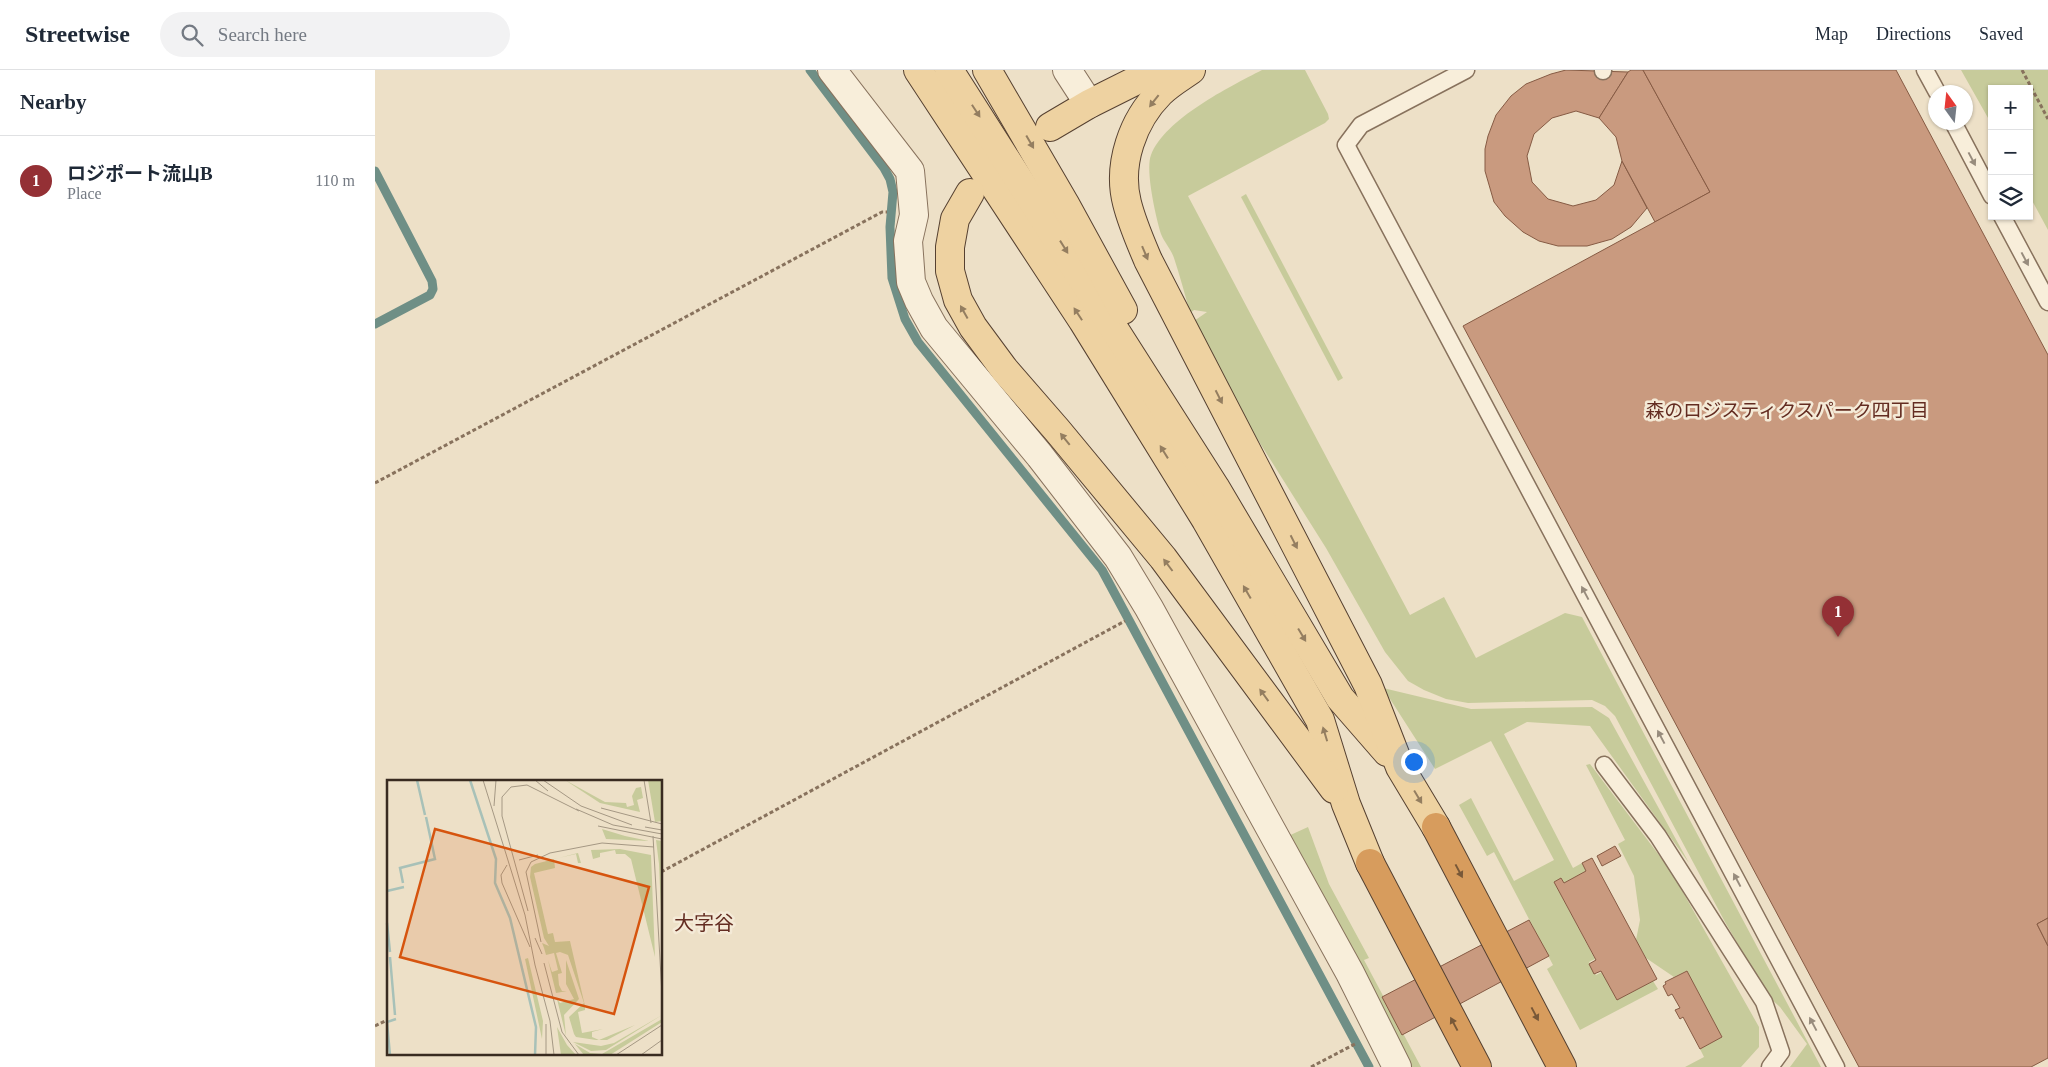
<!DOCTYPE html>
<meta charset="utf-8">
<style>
:root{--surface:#fff;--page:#f2f2f3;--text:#1f2937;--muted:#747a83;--line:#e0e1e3;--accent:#943035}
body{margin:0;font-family:"Times New Roman","Noto Sans JP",serif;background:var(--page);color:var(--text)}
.controls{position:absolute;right:15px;top:15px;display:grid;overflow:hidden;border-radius:0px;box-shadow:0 1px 4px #0004}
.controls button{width:45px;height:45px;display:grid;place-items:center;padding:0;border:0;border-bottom:1px solid var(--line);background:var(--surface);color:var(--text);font:25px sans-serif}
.compass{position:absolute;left:1553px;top:15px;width:45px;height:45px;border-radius:50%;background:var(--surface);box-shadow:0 1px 4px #0004;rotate:345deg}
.you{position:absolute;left:1038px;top:691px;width:18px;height:18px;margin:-12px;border:4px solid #fff;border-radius:50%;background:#1a73e8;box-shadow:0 0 0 8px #1a73e833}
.badge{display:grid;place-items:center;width:32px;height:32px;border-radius:50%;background:var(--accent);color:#fff;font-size:16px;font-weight:700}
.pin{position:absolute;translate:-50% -41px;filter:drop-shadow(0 1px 2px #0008)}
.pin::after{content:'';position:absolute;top:26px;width:18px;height:15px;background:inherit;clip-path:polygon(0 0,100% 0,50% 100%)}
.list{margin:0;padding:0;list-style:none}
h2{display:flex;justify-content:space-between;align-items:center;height:65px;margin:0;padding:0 20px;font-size:21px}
h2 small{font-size:16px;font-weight:400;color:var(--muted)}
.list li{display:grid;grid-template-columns:32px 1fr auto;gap:15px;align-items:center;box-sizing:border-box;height:90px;padding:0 20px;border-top:1px solid var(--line)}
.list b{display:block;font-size:19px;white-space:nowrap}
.list p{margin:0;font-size:16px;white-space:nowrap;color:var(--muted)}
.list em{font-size:16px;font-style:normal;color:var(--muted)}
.icon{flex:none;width:28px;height:28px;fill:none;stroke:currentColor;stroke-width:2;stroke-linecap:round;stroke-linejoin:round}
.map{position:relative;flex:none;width:1673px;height:997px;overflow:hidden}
header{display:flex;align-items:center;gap:30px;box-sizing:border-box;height:70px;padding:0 25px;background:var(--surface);border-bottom:1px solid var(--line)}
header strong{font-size:24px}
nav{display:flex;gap:28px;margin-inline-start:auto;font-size:18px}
.search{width:350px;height:45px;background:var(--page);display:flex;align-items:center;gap:12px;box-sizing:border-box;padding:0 18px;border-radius:28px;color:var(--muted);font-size:19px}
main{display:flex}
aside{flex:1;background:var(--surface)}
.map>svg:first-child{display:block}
</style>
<header>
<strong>Streetwise</strong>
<div class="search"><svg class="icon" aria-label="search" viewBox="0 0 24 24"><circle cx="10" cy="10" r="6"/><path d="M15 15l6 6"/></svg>Search here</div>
<nav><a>Map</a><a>Directions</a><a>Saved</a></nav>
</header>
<main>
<aside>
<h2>Nearby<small></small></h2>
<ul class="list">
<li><span class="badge">1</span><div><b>ロジポート流山B</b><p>Place</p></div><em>110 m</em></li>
</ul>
</aside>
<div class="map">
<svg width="1673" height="997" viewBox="0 0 1673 997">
<rect width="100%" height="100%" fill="#ede0c7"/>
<!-- green -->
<g fill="#c7cb9b">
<path d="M887 0H930L953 44 954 49 950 53 813 126 1035 545 1069 527 1101 588 1190 543 1207 547 1446 997H1415L1432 974 1405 937 1394 927 1350 852 1240 646 1230 636 1217 630 1093 633 1071 629 1049 620 1033 611 1010 582 951 478 871 351 819 251 832 242 819 240 815 243C810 225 805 206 799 188 796 179 789 172 786 164 781 148 770 100 776 85 790 49 854 17 887 0Z"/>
<polygon points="1586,0 1673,0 1673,160 1654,125 1654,19 1617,19 1617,55"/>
<polygon points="871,124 968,308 963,311 866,127"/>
<polygon points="1008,618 1096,639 1217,637 1234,648 1314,793 1215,656 1152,652 1129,664 1198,798 1207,793 1211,801 1189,813 1186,808 1179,812 1220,889 1214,892 1221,905 1227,902 1242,930 1278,911 1283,919 1205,960 1172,899 1178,895 1119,782 1112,786 1084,735 1096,728 1139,811 1179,790 1116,671 1060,699"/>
<polygon points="1215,694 1296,801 1384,957 1384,977 1366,997 1310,997 1329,987 1325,979 1347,967 1312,901 1299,907 1271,888 1261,870 1265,850 1259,806 1243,774 1250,770 1211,695"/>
<polygon points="933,757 954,814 994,888 989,890 1046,997 1035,997 911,767"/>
</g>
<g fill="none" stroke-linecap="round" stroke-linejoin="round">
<!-- stream -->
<g stroke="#6f8f86" stroke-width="9">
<polyline points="435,0 509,98 515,109 518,122 515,157 517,208 530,249 543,272 727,500 994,997"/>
<polyline points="0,101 57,211 58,219 55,225 0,254"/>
</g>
</g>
<!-- building -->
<g fill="#c99a7f" stroke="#865b44">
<polygon points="1191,0 1253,2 1224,48 1201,41 1177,48 1159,64 1152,86 1157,112 1173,129 1198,136 1221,130 1239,115 1247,91 1272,138 1256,157 1237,169 1212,176 1183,176 1164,171 1148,162 1130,146 1119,132 1110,101 1110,79 1113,66 1121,45 1136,26 1151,14 1176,4"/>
<polygon points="1256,0 1268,0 1335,122 1280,152 1247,91 1241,67 1224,48 1253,2"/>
<polygon points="1268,0 1521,0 1673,285 1673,848 1662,854 1673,876 1673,988 1656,997 1484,997 1088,256 1335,122"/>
<polygon points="1240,776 1246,786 1227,796 1222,786"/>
<polygon points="1217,788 1282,909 1242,930 1226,901 1219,904 1214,894 1221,890 1179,812 1186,808 1189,813 1211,801 1207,793"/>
<polygon points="1673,848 1673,876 1662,854"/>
<polygon points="1154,850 1174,886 1027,965 1007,927"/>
<polygon points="1312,901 1347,967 1325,979 1308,947 1305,949 1300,940 1305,938 1297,924 1293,926 1288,916 1291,914 1290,912"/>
</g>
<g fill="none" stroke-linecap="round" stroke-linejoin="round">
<defs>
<g id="lane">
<polyline points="1091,0 986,55 971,75 1461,997"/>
<polyline points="1228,0 1228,1"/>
<polyline points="1550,0 1562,22"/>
<polyline points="1578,52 1617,126"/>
<polyline points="1627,146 1673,232"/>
<polyline points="1229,695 1283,766 1389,932 1406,982 1395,997"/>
</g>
<g id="street">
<polyline points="457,0 535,101 539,145 533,171 536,212 544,231 559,258 665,386 743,487 774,538 975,903 1022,997"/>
<polyline points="692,0 714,34"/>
</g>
<g id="primary">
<polyline points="543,0 708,251 831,450 945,650 971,734 995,793"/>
<polyline points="574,0 840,417 965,628 1012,682"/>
<polyline points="612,0 690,134 748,240"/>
<path d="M816 0C806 7 794 14 785 23 758 50 742 94 752 133 757 153 765 171 773 190L993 615 1025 697 1061 757"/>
<polyline points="675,57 714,34 782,0"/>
<polyline points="595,123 580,149 575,177 575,201 583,230 598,257 629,299 682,360 788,488 959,719"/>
</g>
<g id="highway">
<polyline points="1061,757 1187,997"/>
<polyline points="995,793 1102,997"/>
</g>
</defs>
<!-- lane casing -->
<use href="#lane" stroke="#88725d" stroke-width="19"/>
<!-- street casing -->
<use href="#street" stroke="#88725d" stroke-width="30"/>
<!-- primary casing -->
<use href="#primary" stroke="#564131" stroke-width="30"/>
<!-- highway casing -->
<use href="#highway" stroke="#564131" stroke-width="30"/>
<!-- path -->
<g stroke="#88725d" stroke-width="3" stroke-dasharray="4 2.5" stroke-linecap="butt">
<polyline points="1647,0 1673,49"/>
<polyline points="0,413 507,142 512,142"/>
<polyline points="286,802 750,551"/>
<polyline points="0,956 14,949"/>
<polyline points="936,997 980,974"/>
</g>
<!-- lane -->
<use href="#lane" stroke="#f8eeda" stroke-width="16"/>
<!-- street -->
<use href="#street" stroke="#f8eeda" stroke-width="28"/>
<!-- primary -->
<use href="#primary" stroke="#eed2a1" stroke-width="28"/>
<!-- highway -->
<use href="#highway" stroke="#d79c5d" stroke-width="28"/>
</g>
<!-- one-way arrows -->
<defs><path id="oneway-solid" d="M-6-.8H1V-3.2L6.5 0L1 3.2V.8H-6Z" transform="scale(1.25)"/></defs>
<g fill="#947e60">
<use href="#oneway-solid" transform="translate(779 31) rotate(128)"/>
<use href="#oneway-solid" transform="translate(601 41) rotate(57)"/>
<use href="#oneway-solid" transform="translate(655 72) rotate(60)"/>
<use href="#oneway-solid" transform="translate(689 177) rotate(58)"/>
<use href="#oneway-solid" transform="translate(770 183) rotate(67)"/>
<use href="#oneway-solid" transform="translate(589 242) rotate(-119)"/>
<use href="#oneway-solid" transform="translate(703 244) rotate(-123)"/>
<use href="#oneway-solid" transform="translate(844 327) rotate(63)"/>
<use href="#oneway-solid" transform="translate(690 369) rotate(-129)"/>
<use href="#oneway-solid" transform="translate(789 382) rotate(-122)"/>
<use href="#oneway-solid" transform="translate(919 472) rotate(63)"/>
<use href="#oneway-solid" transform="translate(793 495) rotate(-127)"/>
<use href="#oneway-solid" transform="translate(872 522) rotate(-120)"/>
<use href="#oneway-solid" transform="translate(927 565) rotate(59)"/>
<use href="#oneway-solid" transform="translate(889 625) rotate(-126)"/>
<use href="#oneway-solid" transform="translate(950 664) rotate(-107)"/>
<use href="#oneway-solid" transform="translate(1043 727) rotate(59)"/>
</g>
<g fill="#988c7d">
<use href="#oneway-solid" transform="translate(1597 89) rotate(62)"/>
<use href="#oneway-solid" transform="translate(1650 189) rotate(62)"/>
<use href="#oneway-solid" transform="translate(1210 523) rotate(-118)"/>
<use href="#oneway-solid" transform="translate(1286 667) rotate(-118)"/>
<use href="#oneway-solid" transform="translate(1362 810) rotate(-118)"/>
<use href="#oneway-solid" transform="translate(1438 954) rotate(-118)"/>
</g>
<g fill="#785838">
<use href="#oneway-solid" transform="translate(1084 801) rotate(62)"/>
<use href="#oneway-solid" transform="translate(1160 944) rotate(62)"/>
<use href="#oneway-solid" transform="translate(1079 954) rotate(-118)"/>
</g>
<g text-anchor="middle" stroke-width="5" stroke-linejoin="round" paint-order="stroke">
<!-- neighbourhood labels -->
<g font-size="19" fill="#632c21" stroke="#f4ead7">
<text x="1412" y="347">森のロジスティクスパーク四丁目</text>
</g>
<!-- quarter labels -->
<g font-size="20" fill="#632c21" stroke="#f4ead7">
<text x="329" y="860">大字谷</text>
</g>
</g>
<!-- overview -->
<g transform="translate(12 710)">
<rect width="275" height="275" fill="#ede0c7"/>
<path d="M178 0 218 22 239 23 240 27 247 25 245 16 249 8 254 7 256 18 250 20 253 32 213 23ZM261 0H275V41L268 42ZM215 49 238 56 262 61 219 59ZM269 60 275 61V157L272 84ZM233 69 264 75 268 177 244 79 238 74H229L228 70 213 73V77L206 79 204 70ZM191 73 194 83H191L189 74 167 79 168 88 147 93 161 154 166 153 168 162 183 161 198 226V230L191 232 195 253 216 249 205 252V257L212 260 248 245 220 260H209L189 257 187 254 182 237 197 223 181 175 173 172 169 173 175 193 171 194 172 205 175 211H180L169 213 161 180 165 192 171 190 167 173 159 175 157 168 155 163 162 166 157 158 143 97 144 87 148 84ZM141 178 156 241 155 259 138 179ZM179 180 192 219 177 235 179 256 170 219 173 223 187 219 179 204ZM275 235 219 270 204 271 186 262 214 266 227 263ZM275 239V242L223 275H197L188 264 203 273 215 274ZM170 247 180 265 189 275H174Z" fill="#c7cb9b"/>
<path fill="none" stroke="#a8c1b8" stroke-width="2.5" d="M30 0 38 35M83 0 109 79 108 103 123 138 149 247 148 275M16 103 13 88 48 79 39 37M0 111 17 107M0 143 3 172M3 177 8 235M3 275 0 242 9 239"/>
<path fill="none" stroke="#a59884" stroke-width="1" d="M96 0 138 135 148 185M148 0 161 11M156 0 194 26 245 45M257 0 264 43M107 26 109 0M214 28 275 44M189 29 226 45 275 54M211 46 275 59M258 47 275 50M266 56 275 215M163 73 215 63 267 67M132 80 151 75M120 85 114 95 115 103 143 167M141 131 115 36V17L124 7 140 5 192 31M148 158 155 174M154 162 139 92 144 82 163 73M157 183 175 252 192 275M148 185 163 241 167 275M159 275V244M229 275 275 245M254 275 275 260"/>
<path fill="#d6540e" fill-opacity="0.15" stroke="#d6540e" stroke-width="2.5" d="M48 49 262 107 227 234 13 177Z"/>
<rect width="275" height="275" fill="none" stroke="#392b20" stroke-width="2.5"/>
</g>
</svg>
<div class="controls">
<button>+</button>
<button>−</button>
<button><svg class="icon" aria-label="layers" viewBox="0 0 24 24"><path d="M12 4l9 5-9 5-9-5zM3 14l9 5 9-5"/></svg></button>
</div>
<svg class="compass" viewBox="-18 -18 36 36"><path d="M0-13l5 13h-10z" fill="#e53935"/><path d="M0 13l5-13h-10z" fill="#747a83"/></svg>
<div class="you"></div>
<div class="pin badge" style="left:1463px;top:567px">1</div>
</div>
</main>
